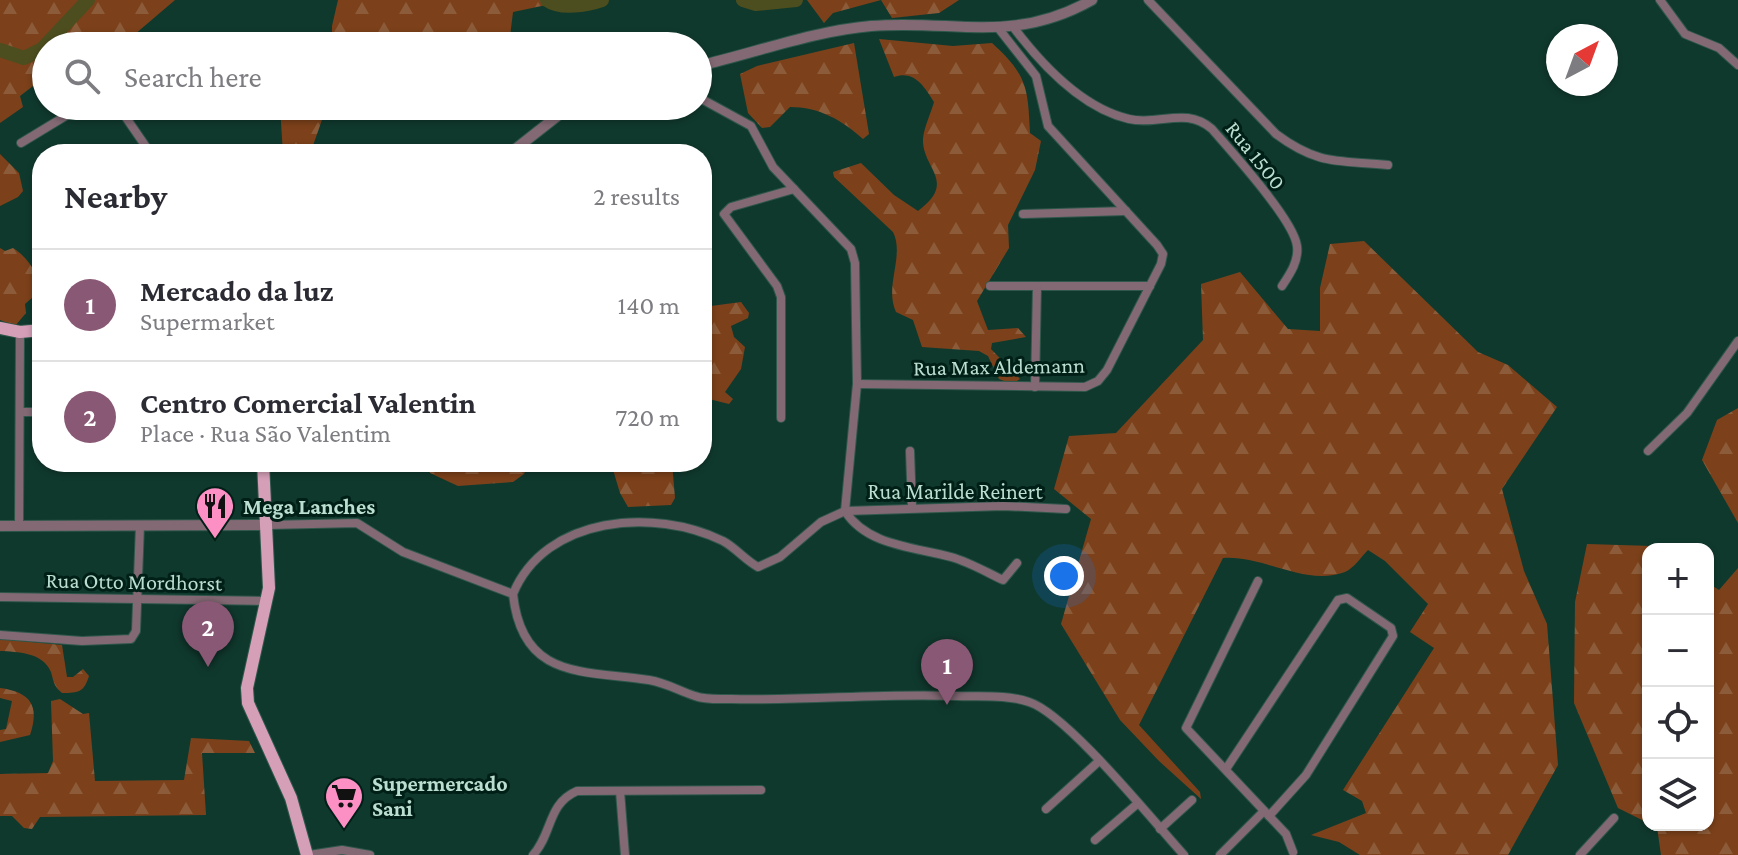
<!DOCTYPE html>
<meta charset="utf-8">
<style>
:root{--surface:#fff;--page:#f2f2f3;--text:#2b2b33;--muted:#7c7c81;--line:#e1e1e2;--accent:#895874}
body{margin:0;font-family:"Crimson Pro",serif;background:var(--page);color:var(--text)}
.controls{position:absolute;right:24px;bottom:24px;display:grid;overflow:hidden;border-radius:16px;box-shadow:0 2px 6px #0004}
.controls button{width:72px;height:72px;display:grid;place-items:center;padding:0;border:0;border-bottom:2px solid var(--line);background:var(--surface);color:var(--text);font:40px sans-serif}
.compass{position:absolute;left:1546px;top:24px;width:72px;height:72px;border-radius:50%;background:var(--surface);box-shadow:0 2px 6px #0004;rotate:41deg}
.you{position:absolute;left:1064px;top:576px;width:28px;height:28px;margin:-20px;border:6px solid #fff;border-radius:50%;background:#1a73e8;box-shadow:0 0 0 12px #1a73e833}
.badge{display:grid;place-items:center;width:52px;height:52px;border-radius:50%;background:var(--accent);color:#fff;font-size:26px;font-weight:700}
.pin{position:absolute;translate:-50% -66px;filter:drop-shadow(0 2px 4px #0008)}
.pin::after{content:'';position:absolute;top:42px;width:28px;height:24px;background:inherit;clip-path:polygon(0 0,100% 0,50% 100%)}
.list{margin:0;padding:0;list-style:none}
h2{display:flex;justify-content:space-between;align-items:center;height:104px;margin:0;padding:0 32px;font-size:34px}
h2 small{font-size:26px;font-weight:400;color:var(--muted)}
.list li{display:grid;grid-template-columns:52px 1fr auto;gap:24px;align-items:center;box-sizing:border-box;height:112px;padding:0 32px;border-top:2px solid var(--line)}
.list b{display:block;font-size:30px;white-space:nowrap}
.list p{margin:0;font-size:26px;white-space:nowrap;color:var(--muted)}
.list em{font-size:26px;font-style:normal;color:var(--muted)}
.icon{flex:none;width:44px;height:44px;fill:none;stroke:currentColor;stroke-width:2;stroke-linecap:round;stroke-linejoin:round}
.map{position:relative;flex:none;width:1738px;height:855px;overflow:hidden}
.search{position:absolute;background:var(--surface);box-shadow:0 2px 6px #0004;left:32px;top:32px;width:680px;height:88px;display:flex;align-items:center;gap:20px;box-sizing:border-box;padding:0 28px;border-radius:44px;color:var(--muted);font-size:30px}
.panel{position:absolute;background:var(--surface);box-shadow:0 2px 6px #0004;left:32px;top:144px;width:680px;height:328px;border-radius:32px}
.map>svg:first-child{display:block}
</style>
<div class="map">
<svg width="1738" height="855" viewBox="0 0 1738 855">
<defs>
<pattern id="forest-firs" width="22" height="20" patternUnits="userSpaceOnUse" patternTransform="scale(2)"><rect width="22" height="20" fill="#7c411a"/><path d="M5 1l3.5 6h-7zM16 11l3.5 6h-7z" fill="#8c5c3a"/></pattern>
</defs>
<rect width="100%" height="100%" fill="#10392d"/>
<!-- forest -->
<g fill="url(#forest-firs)">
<polygon points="0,0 175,0 121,46 46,46 46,76 20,96 23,107 0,123"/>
<polygon points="338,0 570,0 513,12 510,36 520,46 332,46 332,26"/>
<polygon points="807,0 959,0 939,13 892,18 881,0 833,13 824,23"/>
<path d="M879 39 953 46 992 43C1027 75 1028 87 1030 133L1041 141 1035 170 1008 225 1009 248 977 301 988 330 1018 328 1026 337 992 343 991 349 1020 379 1012 384 999 379 988 356 979 351 922 347 913 320 896 312C884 286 905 256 893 232L834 177 833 172 861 163 894 195 918 211C958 181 922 169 923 139 924 127 931 113 934 102 924 86 914 70 894 77Z"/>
<path d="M854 43 869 134 863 139C842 120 819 107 790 107L770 127 762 128 748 113 740 74 757 66Z"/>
<polygon points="280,106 404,106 383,120 334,110 323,117 310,154 283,154"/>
<polygon points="0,154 19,173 23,191 18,197 0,206"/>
<path d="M1364 241 1478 352 1508 365 1557 407 1502 489 1524 571 1547 624 1558 765 1508 855H1360L1339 842 1311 835 1366 813 1362 801 1343 790 1434 648 1410 632 1428 604 1385 561 1368 550C1361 557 1354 568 1345 572 1305 587 1264 555 1223 558L1139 725 1200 792 1201 799 1159 761 1120 720 1061 624 1091 519 1054 489 1069 436 1116 433 1203 340 1201 284 1240 272 1288 329 1320 331V288L1330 244Z"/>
<path d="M702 243C709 266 697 286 711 306L741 302 749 313 748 318 731 326 734 337 745 347 741 369 725 392 733 399 729 404 705 398 702 416Z"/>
<path d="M0 248 5 251 13 248C29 258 41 277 41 297L34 296 25 304 26 313 15 326 0 320Z"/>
<polygon points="1738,408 1738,523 1702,460 1717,420"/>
<polygon points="425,462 529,462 524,474 513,482 458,486 430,473"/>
<polygon points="580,462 672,462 675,498 671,505 628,507 620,493 611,463 581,471"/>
<polygon points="1587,544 1652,546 1658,549 1648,549 1648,823 1618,808 1574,703 1575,602"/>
<polygon points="1738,568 1738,855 1661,855 1657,827 1652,825 1708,825 1708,583 1719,590"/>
<path d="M0 639 62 645 67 677H73L83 669 89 676C84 692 79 693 62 693 53 685 54 682 51 672 43 652 17 652 0 651Z"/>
<path d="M0 688C30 692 40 705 30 735L0 742V730L6 729 12 701 0 698Z"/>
<polygon points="60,699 83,714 89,713 95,781 184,780 191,738 249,741 255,753 202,753 206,815 40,817 32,829 24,828 12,816 0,816 0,774 48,773 53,761 51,701"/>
</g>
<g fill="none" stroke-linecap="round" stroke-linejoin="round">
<!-- river -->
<g stroke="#4c4e1f" stroke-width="14">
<path d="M547 0C561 10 587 5 602 0"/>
<polyline points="743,0 756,4 796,0"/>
<polyline points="0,50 24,58 42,49 88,0"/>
</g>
<defs>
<g id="minor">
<path d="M1148 0 1276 134C1319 166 1339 160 1388 165"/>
<polyline points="1660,0 1685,34 1719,48 1738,65"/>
<path d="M1014 28C1042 65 1082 108 1129 119 1159 126 1186 106 1212 129 1231 151 1294 220 1297 246 1299 261 1290 274 1282 286"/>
<polyline points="698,97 751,126 773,167 851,249 855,263 857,384 845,511"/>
<polyline points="118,106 151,154"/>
<polyline points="21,143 82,106"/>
<polyline points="1023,214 1126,211"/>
<polyline points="990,286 1150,286"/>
<polyline points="857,384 1085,387 1098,381 1107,370 1161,264 1163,254 1157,245 1048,126 1036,76 999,29"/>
<polyline points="1035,387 1037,286"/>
<polyline points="20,412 42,412"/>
<polyline points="781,418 781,297 777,286 724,214 731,207 794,189"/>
<polyline points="910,451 912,508"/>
<polyline points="1648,451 1687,413 1738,341"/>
<path d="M845 511C867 546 915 547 951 557 969 562 986 572 1003 580L1017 563"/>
<path d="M268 525 357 523 403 552 513 594C522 680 583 670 649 680 667 683 679 691 695 696 705 700 720 699 731 699 806 701 881 693 956 696 980 697 1006 694 1029 702 1067 714 1153 821 1184 855"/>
<polyline points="19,526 20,332"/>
<polyline points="1258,581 1186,728 1286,834 1293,852"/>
<path d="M513 594C545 516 654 507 723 541 736 548 745 560 758 567L780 557 821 522 845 511 1003 506 1066 509"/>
<polyline points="0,597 267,601"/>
<polyline points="0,635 82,641 131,639 136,631 140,525"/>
<polyline points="1226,769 1338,600 1347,598 1391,628 1393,636 1306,775 1269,816"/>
<polyline points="620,791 625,855"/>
<polyline points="1046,809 1098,762"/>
<polyline points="1160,829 1192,800"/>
<polyline points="1095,840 1137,804"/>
<polyline points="309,855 342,850 370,855"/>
<path d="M533 855C553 833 547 804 577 791L761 790"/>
<polyline points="1220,855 1264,811"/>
<polyline points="1580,855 1614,818"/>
</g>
<g id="tertiary">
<path d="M698 66C755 53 813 31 871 26 955 19 1012 45 1092 0"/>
<polyline points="509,154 570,106"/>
<polyline points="0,526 268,525"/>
</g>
<g id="primary">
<polyline points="0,328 20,332 42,330"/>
<polyline points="263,462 269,588 247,688 248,703 291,798 307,855"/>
</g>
</defs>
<!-- minor casing -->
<use href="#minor" stroke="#2f574a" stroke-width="10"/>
<!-- tertiary casing -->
<use href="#tertiary" stroke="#2f574a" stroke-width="12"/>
<!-- primary casing -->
<use href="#primary" stroke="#2f574a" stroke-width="14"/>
<!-- minor -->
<use href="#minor" stroke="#836974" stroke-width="8"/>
<!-- tertiary -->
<use href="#tertiary" stroke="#836974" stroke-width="10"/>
<!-- primary -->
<use href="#primary" stroke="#d59fb7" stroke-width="12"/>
</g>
<!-- icons -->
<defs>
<symbol id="restaurant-pin" viewBox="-11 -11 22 30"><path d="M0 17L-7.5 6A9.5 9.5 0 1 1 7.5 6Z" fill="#fc8fc3" stroke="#001f16"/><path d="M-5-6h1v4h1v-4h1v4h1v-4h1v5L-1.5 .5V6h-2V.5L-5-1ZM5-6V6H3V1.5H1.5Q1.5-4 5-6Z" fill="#111"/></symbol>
<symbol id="supermarket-pin" viewBox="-11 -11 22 30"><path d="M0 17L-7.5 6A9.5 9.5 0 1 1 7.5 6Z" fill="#fc8fc3" stroke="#001f16"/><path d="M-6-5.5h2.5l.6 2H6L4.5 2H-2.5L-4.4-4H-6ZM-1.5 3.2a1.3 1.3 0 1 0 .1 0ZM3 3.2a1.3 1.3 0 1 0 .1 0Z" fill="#111"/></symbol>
</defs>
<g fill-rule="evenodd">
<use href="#restaurant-pin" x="193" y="484" width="44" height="60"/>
<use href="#supermarket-pin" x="322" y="774" width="44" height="60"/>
</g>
<g text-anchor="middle" stroke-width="6" stroke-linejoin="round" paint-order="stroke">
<!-- street labels -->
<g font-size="22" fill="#baded0" stroke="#001f16">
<text transform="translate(1256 155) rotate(51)" y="8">Rua 1500</text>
<text transform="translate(999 366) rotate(-1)" y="8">Rua Max Aldemann</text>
<text x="955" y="499">Rua Marilde Reinert</text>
<text transform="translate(134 581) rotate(1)" y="8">Rua Otto Mordhorst</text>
</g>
<!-- poi labels -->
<g font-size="22" font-weight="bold" fill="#baded0" stroke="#001f16" text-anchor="start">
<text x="243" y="514">Mega Lanches</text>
<text x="372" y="791">Supermercado<tspan x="372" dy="25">Sani</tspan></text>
</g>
</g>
</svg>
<div class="controls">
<button>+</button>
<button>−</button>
<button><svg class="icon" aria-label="locate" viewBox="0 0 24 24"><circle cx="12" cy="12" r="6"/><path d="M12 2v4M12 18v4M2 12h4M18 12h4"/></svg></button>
<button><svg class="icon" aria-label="layers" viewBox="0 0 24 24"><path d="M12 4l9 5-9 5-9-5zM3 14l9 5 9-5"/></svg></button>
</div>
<svg class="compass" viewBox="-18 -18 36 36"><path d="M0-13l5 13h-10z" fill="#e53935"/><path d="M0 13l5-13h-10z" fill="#7c7c81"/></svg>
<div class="you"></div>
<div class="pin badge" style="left:947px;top:705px">1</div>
<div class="pin badge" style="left:208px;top:667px">2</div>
<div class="search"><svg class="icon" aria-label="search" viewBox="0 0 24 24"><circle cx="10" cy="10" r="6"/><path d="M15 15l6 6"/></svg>Search here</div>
<section class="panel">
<h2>Nearby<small>2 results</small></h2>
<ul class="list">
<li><span class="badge">1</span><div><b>Mercado da luz</b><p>Supermarket</p></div><em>140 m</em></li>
<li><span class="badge">2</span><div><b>Centro Comercial Valentin</b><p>Place · Rua São Valentim</p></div><em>720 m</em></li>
</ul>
</section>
</div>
